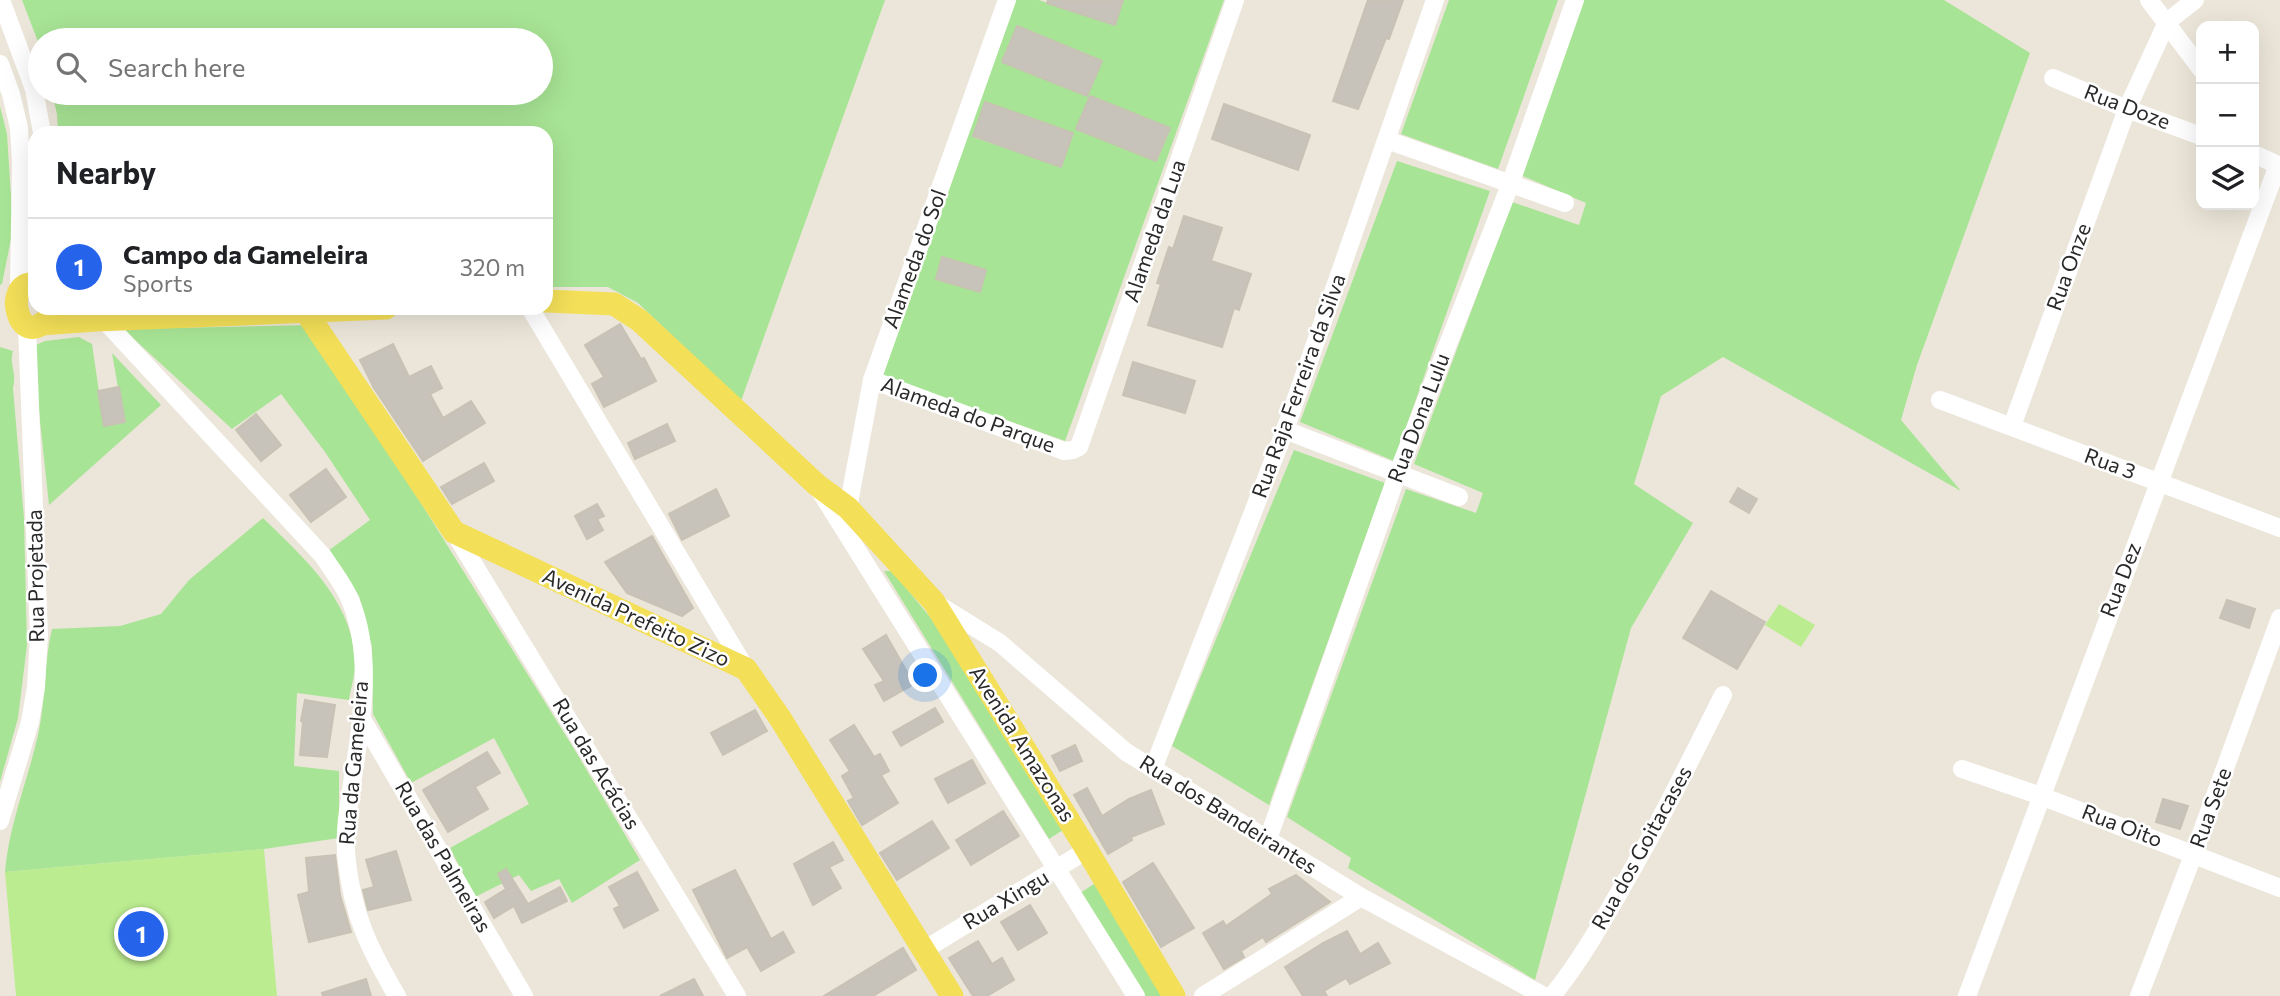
<!DOCTYPE html>
<meta charset="utf-8">
<style>
:root{--surface:#fff;--page:#f6f6f6;--text:#202124;--muted:#757577;--line:#e0e0e0;--accent:#2563eb}
body{margin:0;font-family:Commissioner,sans-serif;background:var(--page);color:var(--text)}
.controls{position:absolute;right:21px;top:21px;display:grid;overflow:hidden;border-radius:14px;box-shadow:0 7px 28px #0002}
.controls button{width:63px;height:63px;display:grid;place-items:center;padding:0;border:0;border-bottom:2px solid var(--line);background:var(--surface);color:var(--text);font:35px sans-serif}
.you{position:absolute;left:926px;top:676px;width:24px;height:24px;margin:-18px;border:5px solid #fff;border-radius:50%;background:#1a73e8;box-shadow:0 0 0 10px #1a73e833}
.badge{display:grid;place-items:center;width:46px;height:46px;border-radius:50%;background:var(--accent);color:#fff;font-size:23px;font-weight:700}
.pin{position:absolute;translate:-50% -50%;border:4px solid #fff;box-shadow:0 2px 7px #0006}
.list{margin:0;padding:0;list-style:none}
h2{display:flex;justify-content:space-between;align-items:center;height:91px;margin:0;padding:0 28px;font-size:30px}
h2 small{font-size:23px;font-weight:400;color:var(--muted)}
.list li{display:grid;grid-template-columns:46px 1fr auto;gap:21px;align-items:center;box-sizing:border-box;height:98px;padding:0 28px;border-top:2px solid var(--line)}
.list b{display:block;font-size:26px;white-space:nowrap}
.list p{margin:0;font-size:23px;white-space:nowrap;color:var(--muted)}
.list em{font-size:23px;font-style:normal;color:var(--muted)}
.icon{flex:none;width:38px;height:38px;fill:none;stroke:currentColor;stroke-width:2;stroke-linecap:round;stroke-linejoin:round}
.map{position:relative;flex:none;width:2280px;height:996px;overflow:hidden}
.search{position:absolute;background:var(--surface);box-shadow:0 7px 28px #0002;left:28px;top:28px;width:525px;height:77px;display:flex;align-items:center;gap:18px;box-sizing:border-box;padding:0 24px;border-radius:38px;color:var(--muted);font-size:26px}
.panel{position:absolute;background:var(--surface);box-shadow:0 7px 28px #0002;left:28px;top:126px;width:525px;height:189px;border-radius:21px}
.map>svg:first-child{display:block}
</style>
<div class="map">
<svg width="2280" height="996" viewBox="0 0 2280 996">
<rect width="100%" height="100%" fill="#ece6da"/>
<!-- green -->
<g fill="#a8e495" fill-rule="evenodd">
<polygon points="22,0 885,0 741,401 638,303 608,287 546,287 546,133 58,133 57,114 52,93 541,93 541,40 40,40 40,47"/>
<path d="M1015 0H1039L1114 25 1123 0H1224L1065 441 879 375ZM1018 26 1101 60 1087 96 1003 62ZM1090 96 1170 128 1157 161 1076 129ZM985 103 1073 134 1061 167 973 137ZM943 257 986 270 979 292 936 279Z"/>
<polygon points="1449,0 1558,0 1498,169 1401,134"/>
<polygon points="1582,0 1944,0 2030,53 1917,365 1901,420 1961,491 1723,357 1661,396 1634,484 1693,523 1631,628 1535,980 1348,868 1351,858 1287,817 1406,489 1476,513 1483,493 1414,464 1512,202 1579,225 1586,203 1518,174"/>
<polygon points="0,106 7,134 13,229 2,284 0,285"/>
<polygon points="1397,161 1490,191 1394,461 1300,422"/>
<polygon points="310,325 576,752 640,860 572,903 559,879 531,891 519,875 475,897 450,848 529,804 494,738 411,783 373,714 372,647 359,596 328,551 370,520 325,452 281,394 232,429 123,329"/>
<polygon points="79,337 92,344 104,426 124,422 112,353 161,405 49,505 37,393 36,345 45,341"/>
<path d="M0 347 13 351C9 366 17 371 13 388L24 518 27 645 18 718 0 782Z"/>
<polygon points="1294,450 1385,483 1269,805 1172,746"/>
<path d="M263 518C303 557 349 597 355 656 357 670 351 686 349 700L297 693 294 766 339 771V838L264 849 5 872C9 823 29 778 39 730 46 697 44 662 52 629L120 626 161 614 189 580Z"/>
<polygon points="884,571 892,571 939,628 1063,830 1049,839"/>
<polygon points="1097,882 1167,996 1144,996 1080,893"/>
</g>
<!-- pitch -->
<g fill="#bbec90">
<polygon points="1779,604 1815,625 1801,647 1765,625"/>
<polygon points="264,849 277,996 16,996 5,872"/>
</g>
<!-- building -->
<g fill="#c7c3ba" stroke="#c7c2b4" stroke-width="2">
<polygon points="1048,0 1123,0 1115,25 1047,3"/>
<polygon points="1368,0 1403,0 1389,39 1386,38 1358,109 1333,101"/>
<polygon points="1017,26 1102,61 1087,96 1002,62"/>
<polygon points="1090,96 1170,128 1156,161 1076,129"/>
<polygon points="985,102 1073,133 1061,167 973,136"/>
<polygon points="1224,104 1310,135 1298,170 1212,139"/>
<polygon points="1184,216 1222,228 1211,261 1251,274 1239,310 1234,308 1222,347 1148,325 1161,284 1157,283 1169,247 1173,249"/>
<polygon points="942,257 986,270 980,292 936,279"/>
<polygon points="620,324 641,359 644,358 656,381 604,407 592,384 604,377 585,345"/>
<polygon points="393,344 409,377 431,366 442,388 430,394 443,418 471,401 485,423 423,461 374,388 360,360"/>
<polygon points="1133,362 1195,381 1185,413 1123,395"/>
<polygon points="119,387 125,422 104,426 98,391"/>
<polygon points="256,414 281,445 261,461 236,430"/>
<polygon points="667,424 675,441 635,459 628,443"/>
<polygon points="484,463 494,481 452,504 441,487"/>
<polygon points="326,469 346,497 311,522 290,495"/>
<polygon points="1738,488 1757,499 1749,513 1730,502"/>
<polygon points="716,489 729,516 682,540 669,514"/>
<polygon points="597,504 604,516 597,519 603,530 587,539 575,516"/>
<polygon points="652,536 693,608 682,616 627,593 605,562"/>
<polygon points="1711,591 1765,622 1737,669 1683,638"/>
<polygon points="2227,600 2255,609 2249,628 2220,618"/>
<polygon points="886,635 914,684 884,701 875,685 884,681 863,649"/>
<polygon points="305,700 335,705 327,757 300,755 303,722 301,721"/>
<polygon points="935,708 943,722 901,746 893,732"/>
<polygon points="755,710 767,731 723,755 711,733"/>
<polygon points="854,725 874,757 880,754 889,771 881,775 898,803 862,825 848,801 854,798 842,776 850,771 830,740"/>
<polygon points="1075,745 1082,761 1060,771 1052,756"/>
<polygon points="487,752 500,773 475,787 488,809 448,832 423,790"/>
<polygon points="972,760 985,783 948,803 935,779"/>
<polygon points="1087,788 1102,816 1129,799 1151,790 1164,824 1131,837 1132,840 1108,854 1074,795"/>
<polygon points="2163,799 2188,806 2180,829 2156,822"/>
<polygon points="1003,811 1019,836 971,865 956,840"/>
<polygon points="932,821 949,848 897,880 880,853"/>
<polygon points="833,842 843,860 829,867 841,888 813,905 794,864"/>
<polygon points="396,851 411,900 368,910 363,890 374,887 366,860"/>
<polygon points="335,855 340,895 351,932 309,942 298,895 309,892 306,858"/>
<polygon points="1153,863 1194,928 1161,947 1123,882"/>
<polygon points="506,869 528,904 560,887 567,901 522,923 514,906 494,918 485,902 506,889 498,874"/>
<polygon points="735,870 771,939 783,932 794,952 761,971 747,947 727,958 693,890"/>
<polygon points="637,872 658,910 624,928 614,909 620,906 609,887"/>
<polygon points="1296,875 1330,902 1266,942 1263,937 1241,951 1244,957 1224,969 1203,933 1223,921 1226,926 1272,894 1269,889"/>
<polygon points="1030,905 1047,933 1018,950 1001,922"/>
<polygon points="1347,931 1360,954 1378,943 1390,963 1350,984 1346,978 1324,991 1327,996 1303,996 1285,967 1323,943"/>
<polygon points="978,941 992,964 1002,958 1014,980 987,996 973,996 949,958"/>
<polygon points="903,948 916,970 873,996 824,996"/>
<polygon points="366,979 371,996 323,996 322,993"/>
<polygon points="694,979 703,996 660,996"/>
</g>
<g fill="none" stroke-linecap="round" stroke-linejoin="round">
<!-- minor -->
<g stroke="#fff" stroke-width="18">
<polyline points="1,0 34,89 42,133"/>
<polyline points="2149,0 2201,69"/>
<polyline points="0,64 11,94 19,128 21,163 19,286"/>
<polyline points="2053,78 2127,109 2201,136"/>
<polyline points="1387,140 1565,203"/>
<polyline points="2254,154 2280,166"/>
<polyline points="530,308 746,669"/>
<path d="M104 320 323 556C332 570 345 586 351 602 373 657 362 720 353 777 349 805 343 833 347 862 353 916 370 950 397 996"/>
<polyline points="872,380 1064,451 1073,450 1079,447 1235,0"/>
<polyline points="1940,400 2280,528"/>
<polyline points="2012,426 2127,109 2167,22 2195,0"/>
<polyline points="1285,430 1459,497"/>
<polyline points="820,491 1136,996"/>
<polyline points="842,514 848,508 872,380 1007,0"/>
<polyline points="454,532 737,996"/>
<polyline points="937,604 1000,643 1126,752 1361,897 1544,996"/>
<polyline points="362,719 524,996"/>
<polyline points="1153,769 1285,430 1435,0"/>
<polyline points="1962,769 2041,796 2280,888"/>
<polyline points="0,821 30,722 36,687 39,635 27,327"/>
<polyline points="1268,839 1397,475 1510,185 1575,0"/>
<polyline points="924,950 1087,850"/>
<polyline points="1203,996 1361,897"/>
<path d="M1552 996C1579 963 1600 926 1621 889 1658 826 1690 761 1723 695"/>
<polyline points="1967,996 2278,165"/>
<polyline points="2139,996 2194,853 2280,618"/>
</g>
<!-- major -->
<g stroke="#f3df58" stroke-width="23">
<path d="M35 284C0 280 20 358 51 314"/>
<polyline points="546,301 614,304 639,320 817,485 848,508 934,602 1087,850 1174,996"/>
<polyline points="306,312 454,532 746,669 780,718 952,996"/>
<polyline points="41,324 96,320 386,308"/>
</g>
</g>
<g text-anchor="middle" stroke-width="5" stroke-linejoin="round" paint-order="stroke">
<!-- street labels -->
<g font-size="21" fill="#292929" stroke="#fff">
<text transform="translate(2127 107) rotate(21)" y="7">Rua Doze</text>
<text transform="translate(1155 231) rotate(-71)" y="7">Alameda da Lua</text>
<text transform="translate(915 259) rotate(-70)" y="7">Alameda do Sol</text>
<text transform="translate(2069 267) rotate(-70)" y="7">Rua Onze</text>
<text transform="translate(1299 386) rotate(-70)" y="7">Rua Raja Ferreira da Silva</text>
<text transform="translate(968 415) rotate(20)" y="7">Alameda do Parque</text>
<text transform="translate(1419 418) rotate(-69)" y="7">Rua Dona Lulu</text>
<text transform="translate(2110 464) rotate(20)" y="7">Rua 3</text>
<text transform="translate(36 576) rotate(-91)" y="7">Rua Projetada</text>
<text transform="translate(2121 580) rotate(-69)" y="7">Rua Dez</text>
<text transform="translate(636 618) rotate(25)" y="7">Avenida Prefeito Zizo</text>
<text transform="translate(1022 744) rotate(58)" y="7">Avenida Amazonas</text>
<text transform="translate(354 763) rotate(-85)" y="7">Rua da Gameleira</text>
<text transform="translate(596 764) rotate(59)" y="7">Rua das Acácias</text>
<text transform="translate(2211 808) rotate(-70)" y="7">Rua Sete</text>
<text transform="translate(1228 815) rotate(32)" y="7">Rua dos Bandeirantes</text>
<text transform="translate(2122 826) rotate(21)" y="7">Rua Oito</text>
<text transform="translate(1642 848) rotate(-61)" y="7">Rua dos Goitacases</text>
<text transform="translate(443 857) rotate(60)" y="7">Rua das Palmeiras</text>
<text transform="translate(1006 900) rotate(-31)" y="7">Rua Xingu</text>
</g>
</g>
</svg>
<div class="controls">
<button>+</button>
<button>−</button>
<button><svg class="icon" aria-label="layers" viewBox="0 0 24 24"><path d="M12 4l9 5-9 5-9-5zM3 14l9 5 9-5"/></svg></button>
</div>
<div class="you"></div>
<div class="pin badge" style="left:141px;top:934px">1</div>
<div class="search"><svg class="icon" aria-label="search" viewBox="0 0 24 24"><circle cx="10" cy="10" r="6"/><path d="M15 15l6 6"/></svg>Search here</div>
<section class="panel">
<h2>Nearby<small></small></h2>
<ul class="list">
<li><span class="badge">1</span><div><b>Campo da Gameleira</b><p>Sports</p></div><em>320 m</em></li>
</ul>
</section>
</div>
